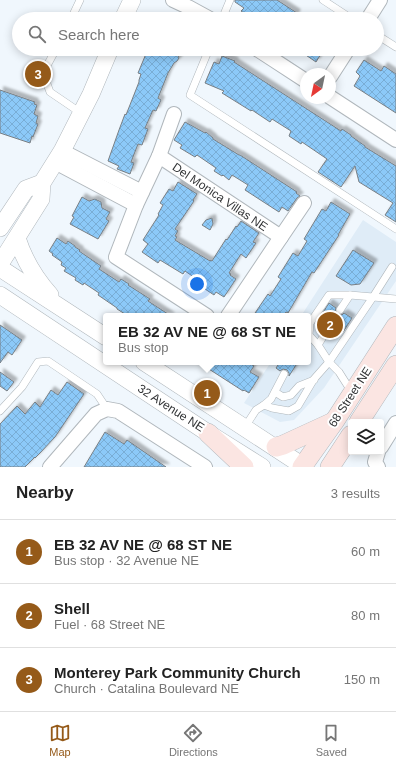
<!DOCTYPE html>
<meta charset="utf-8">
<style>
:root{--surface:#fff;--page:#f6f6f6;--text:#222;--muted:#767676;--line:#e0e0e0;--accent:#955a19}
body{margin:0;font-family:Arial,sans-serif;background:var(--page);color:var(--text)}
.controls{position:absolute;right:12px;bottom:12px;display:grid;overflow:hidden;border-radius:4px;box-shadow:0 2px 10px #0003}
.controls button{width:36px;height:36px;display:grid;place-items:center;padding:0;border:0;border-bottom:1px solid var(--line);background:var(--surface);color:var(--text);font:20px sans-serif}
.compass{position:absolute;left:300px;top:68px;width:36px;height:36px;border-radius:50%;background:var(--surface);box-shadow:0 2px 10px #0003;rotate:213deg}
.you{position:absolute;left:197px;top:284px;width:14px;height:14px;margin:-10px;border:3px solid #fff;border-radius:50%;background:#1a73e8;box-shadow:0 0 0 6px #1a73e833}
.badge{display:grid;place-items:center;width:26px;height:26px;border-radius:50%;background:var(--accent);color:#fff;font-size:13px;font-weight:700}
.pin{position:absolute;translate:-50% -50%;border:2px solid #fff;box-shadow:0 1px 4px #0006}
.popup{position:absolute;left:103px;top:313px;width:208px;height:52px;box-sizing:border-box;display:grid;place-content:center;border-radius:4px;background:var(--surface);filter:drop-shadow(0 1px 3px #0005);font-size:13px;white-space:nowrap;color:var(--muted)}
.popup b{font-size:15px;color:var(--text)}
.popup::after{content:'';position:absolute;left:50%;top:100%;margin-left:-8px;border:8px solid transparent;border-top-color:var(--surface)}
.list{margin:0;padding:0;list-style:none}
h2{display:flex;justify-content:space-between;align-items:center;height:52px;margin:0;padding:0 16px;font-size:17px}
h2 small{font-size:13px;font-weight:400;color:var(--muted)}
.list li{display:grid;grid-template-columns:26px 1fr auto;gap:12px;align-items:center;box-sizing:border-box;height:64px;padding:0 16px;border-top:1px solid var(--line)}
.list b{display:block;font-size:15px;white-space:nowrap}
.list p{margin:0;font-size:13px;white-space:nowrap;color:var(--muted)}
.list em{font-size:13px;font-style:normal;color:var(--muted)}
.icon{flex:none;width:22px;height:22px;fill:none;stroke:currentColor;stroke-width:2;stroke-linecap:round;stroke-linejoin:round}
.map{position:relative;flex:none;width:396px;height:467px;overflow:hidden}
.search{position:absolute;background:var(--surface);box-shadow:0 2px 10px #0003;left:12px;right:12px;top:12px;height:44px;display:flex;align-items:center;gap:10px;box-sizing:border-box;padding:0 14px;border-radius:22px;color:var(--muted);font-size:15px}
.sheet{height:244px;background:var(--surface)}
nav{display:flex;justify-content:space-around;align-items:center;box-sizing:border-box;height:56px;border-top:1px solid var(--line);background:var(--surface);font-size:11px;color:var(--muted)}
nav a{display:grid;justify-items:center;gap:2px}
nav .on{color:var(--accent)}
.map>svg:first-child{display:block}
</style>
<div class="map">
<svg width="396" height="467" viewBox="0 0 396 467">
<defs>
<pattern id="building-cross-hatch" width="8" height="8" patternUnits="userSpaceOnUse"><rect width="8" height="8" fill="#8cc9f8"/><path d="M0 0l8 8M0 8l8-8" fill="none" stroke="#79add5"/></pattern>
<filter id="shadow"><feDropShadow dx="3.5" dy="-3.5" stdDeviation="1" flood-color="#0004"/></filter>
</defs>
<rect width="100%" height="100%" fill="#f0f7fd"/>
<!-- built -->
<polygon fill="#dfecf7" points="363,220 396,242 396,281 324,388 294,420 280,422 244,403 271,362 308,362 308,316 301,316"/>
<!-- building -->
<g fill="url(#building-cross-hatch)" stroke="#797f84" filter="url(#shadow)">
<polygon points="235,0 277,0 297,13 293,19 253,19 241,11 244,8 235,2"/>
<polygon points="148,49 175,49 179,58 177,61 174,63 168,73 158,98 161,100 156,111 153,110 145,128 148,129 142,145 138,144 131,162 134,163 130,174 117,169 119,166 108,161 119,130 125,114 126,115 139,82 139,80 141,74 138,73"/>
<polygon points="297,49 324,49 316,62"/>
<polygon points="222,56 235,61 234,62 341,131 342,129 351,135 351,136 365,146 365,147 396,166 396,222 385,215 393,203 359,182 355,166 341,187 318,172 327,159 302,142 301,144 289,136 291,131 272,119 270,122 252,110 251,111 222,93 224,91 205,83 214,62 219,64"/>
<polygon points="364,60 381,71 384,66 396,74 396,113 354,86 360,76 356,72"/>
<polygon points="0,90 35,102 34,104 37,105 34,114 38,116 36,123 38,124 33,137 32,136 30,143 0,133"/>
<polygon points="185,122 205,133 206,132 213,138 213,139 239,155 240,155 297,192 296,193 300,196 297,198 288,211 282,207 279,212 245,190 248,185 232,175 229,180 223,175 222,176 214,171 216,168 197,155 195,157 180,148 182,145 174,140"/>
<polygon points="178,182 197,194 193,200 194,201 175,229 178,231 175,236 177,237 175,240 210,261 210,260 212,261 226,239 227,240 236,226 237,227 241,221 259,233 253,242 256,243 246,258 241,254 229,273 231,274 230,275 236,279 224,297 216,292 214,295 205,289 206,288 200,284 201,282 185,271 183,274 160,260 158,263 142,252 148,244 143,240 159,215 158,214 163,205 160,203 169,189 173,191"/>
<polygon points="82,197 89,201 95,199 101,202 102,208 110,212 106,219 109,221 98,239 70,224 74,217 72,216"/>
<polygon points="331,202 350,214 338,235 339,235 314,273 312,272 288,313 286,312 283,316 253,316 268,294 270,296 281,279 278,277 293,253 298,256 307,241 304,239 322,209 326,211"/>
<polygon points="212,218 213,224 210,230 202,225 206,220"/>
<polygon points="57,238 66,244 68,241 75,246 75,247 80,250 79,251 101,266 99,269 119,282 121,279 129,284 128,285 150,299 148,301 171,316 131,316 126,313 125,314 117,309 117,308 98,295 99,293 84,283 83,285 75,280 76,278 64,271 66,268 61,265 62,262 52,255 53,254 49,251"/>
<polygon points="353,250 374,263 360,284 351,285 336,276"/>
<polygon points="329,303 336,308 335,312 338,314 342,315 344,313 352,318 343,332 335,326 336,324 334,320 331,319 327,321 320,317"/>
<polygon points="0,325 22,340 12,355 8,352 0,363"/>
<polygon points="198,362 247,362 254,366 250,372 259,377 249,393 244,390 243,391"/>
<polygon points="280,362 298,362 289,376 289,373 287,370 283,369 280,371 276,368"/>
<polygon points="0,372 14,382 7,391 0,386"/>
<polygon points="67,382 84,394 55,437 40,453 35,458 35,457 25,467 0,467 0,424 17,406 25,414 35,402 40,407 51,390 58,395"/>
<polygon points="105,432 124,444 127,440 166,467 84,467"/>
</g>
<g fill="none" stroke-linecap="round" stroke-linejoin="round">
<defs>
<g id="service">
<polyline points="323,0 352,19"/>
<polyline points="71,19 80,0"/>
<polyline points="222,19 230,0"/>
<polyline points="377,35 396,47"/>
<polyline points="56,49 43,73 50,92 81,113"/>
<polyline points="209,49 190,95 396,229"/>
<polyline points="392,267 373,297 396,299"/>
<polyline points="331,324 318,345 329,362 339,372 351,391"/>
<polyline points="318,345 309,335 310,323 329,295 350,295"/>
<polyline points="275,392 283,397 291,395 299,386 314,380"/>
<polyline points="264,405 271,399 284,374"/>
<polyline points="0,411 22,387 38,362 48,361 97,394 107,409"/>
<polyline points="245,427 256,410 264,405 272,408 289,411 298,406 314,379 329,362 373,297 350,295 340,310"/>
</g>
<g id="minor">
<polyline points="173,0 188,7 210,19"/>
<polyline points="368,19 380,0"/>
<polyline points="257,49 306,81"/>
<polyline points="330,77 348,49"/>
<polyline points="330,97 396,140"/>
<polyline points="174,114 159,156 136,205 116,257 207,316"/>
<polyline points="62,151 142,192"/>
<polyline points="159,156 281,237 304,203"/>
<polyline points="55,162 136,205"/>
<polyline points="228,316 281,237"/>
<polyline points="381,447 396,423"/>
<polyline points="378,452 375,462 378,467"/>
<polyline points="50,467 96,414 107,409 118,411 205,467"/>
</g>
<g id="tertiary">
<polyline points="123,19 132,0"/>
<polyline points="0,228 26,189 42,183"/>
<path d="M17 238C24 260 34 277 50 295"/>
<polyline points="0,264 41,199 42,183 62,151 91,94 110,49"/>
<polyline points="0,268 106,337"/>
<polyline points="0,295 208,433 262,467"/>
<polyline points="144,362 303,466"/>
</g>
<g id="secondary">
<polyline points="359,422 396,365"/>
<polyline points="208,433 244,467"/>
<polyline points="276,447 283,445 333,422"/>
<polyline points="302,467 334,422 396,326"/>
<polyline points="330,467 351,435"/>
</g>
</defs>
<!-- service casing -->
<use href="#service" stroke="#b0b7bc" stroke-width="8"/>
<!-- minor casing -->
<use href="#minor" stroke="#b0b7bc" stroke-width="16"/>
<!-- tertiary casing -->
<use href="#tertiary" stroke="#b0b7bc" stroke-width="18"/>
<!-- secondary casing -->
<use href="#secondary" stroke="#b0b7bc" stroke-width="20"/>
<!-- service -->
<use href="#service" stroke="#fff" stroke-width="7"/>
<!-- minor -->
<use href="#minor" stroke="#fff" stroke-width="14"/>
<!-- tertiary -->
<use href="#tertiary" stroke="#fff" stroke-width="17"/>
<!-- secondary -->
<use href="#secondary" stroke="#fbe5e2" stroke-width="19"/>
</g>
<g text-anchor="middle" stroke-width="4" stroke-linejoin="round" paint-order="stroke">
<!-- street labels -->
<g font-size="12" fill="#323436" stroke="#fff">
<text transform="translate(220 197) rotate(34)" y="4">Del Monica Villas NE</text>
<text transform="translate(350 397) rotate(-57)" y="4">68 Street NE</text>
<text transform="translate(171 408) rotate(33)" y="4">32 Avenue NE</text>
</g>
</g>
</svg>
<div class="controls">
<button><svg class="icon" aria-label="layers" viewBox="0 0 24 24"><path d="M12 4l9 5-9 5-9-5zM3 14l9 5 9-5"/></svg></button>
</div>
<svg class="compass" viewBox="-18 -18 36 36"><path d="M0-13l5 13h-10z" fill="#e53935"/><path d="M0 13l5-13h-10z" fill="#767676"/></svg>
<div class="you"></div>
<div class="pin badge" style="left:207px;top:393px">1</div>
<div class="popup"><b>EB 32 AV NE @ 68 ST NE</b>Bus stop</div>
<div class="pin badge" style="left:330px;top:325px">2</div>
<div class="pin badge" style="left:38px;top:74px">3</div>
<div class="search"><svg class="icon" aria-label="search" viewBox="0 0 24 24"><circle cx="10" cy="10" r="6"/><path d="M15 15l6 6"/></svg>Search here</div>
</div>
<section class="sheet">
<h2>Nearby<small>3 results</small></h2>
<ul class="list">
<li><span class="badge">1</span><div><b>EB 32 AV NE @ 68 ST NE</b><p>Bus stop · 32 Avenue NE</p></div><em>60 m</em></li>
<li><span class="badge">2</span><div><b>Shell</b><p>Fuel · 68 Street NE</p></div><em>80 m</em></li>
<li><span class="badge">3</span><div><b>Monterey Park Community Church</b><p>Church · Catalina Boulevard NE</p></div><em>150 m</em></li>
</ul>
</section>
<nav>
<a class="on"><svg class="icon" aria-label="map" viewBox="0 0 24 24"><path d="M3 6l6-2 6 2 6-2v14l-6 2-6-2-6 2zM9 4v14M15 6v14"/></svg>Map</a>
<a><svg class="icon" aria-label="directions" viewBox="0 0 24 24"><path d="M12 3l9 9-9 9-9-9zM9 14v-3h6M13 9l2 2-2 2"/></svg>Directions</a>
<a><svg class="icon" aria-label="saved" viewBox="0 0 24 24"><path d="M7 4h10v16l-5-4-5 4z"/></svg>Saved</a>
</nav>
